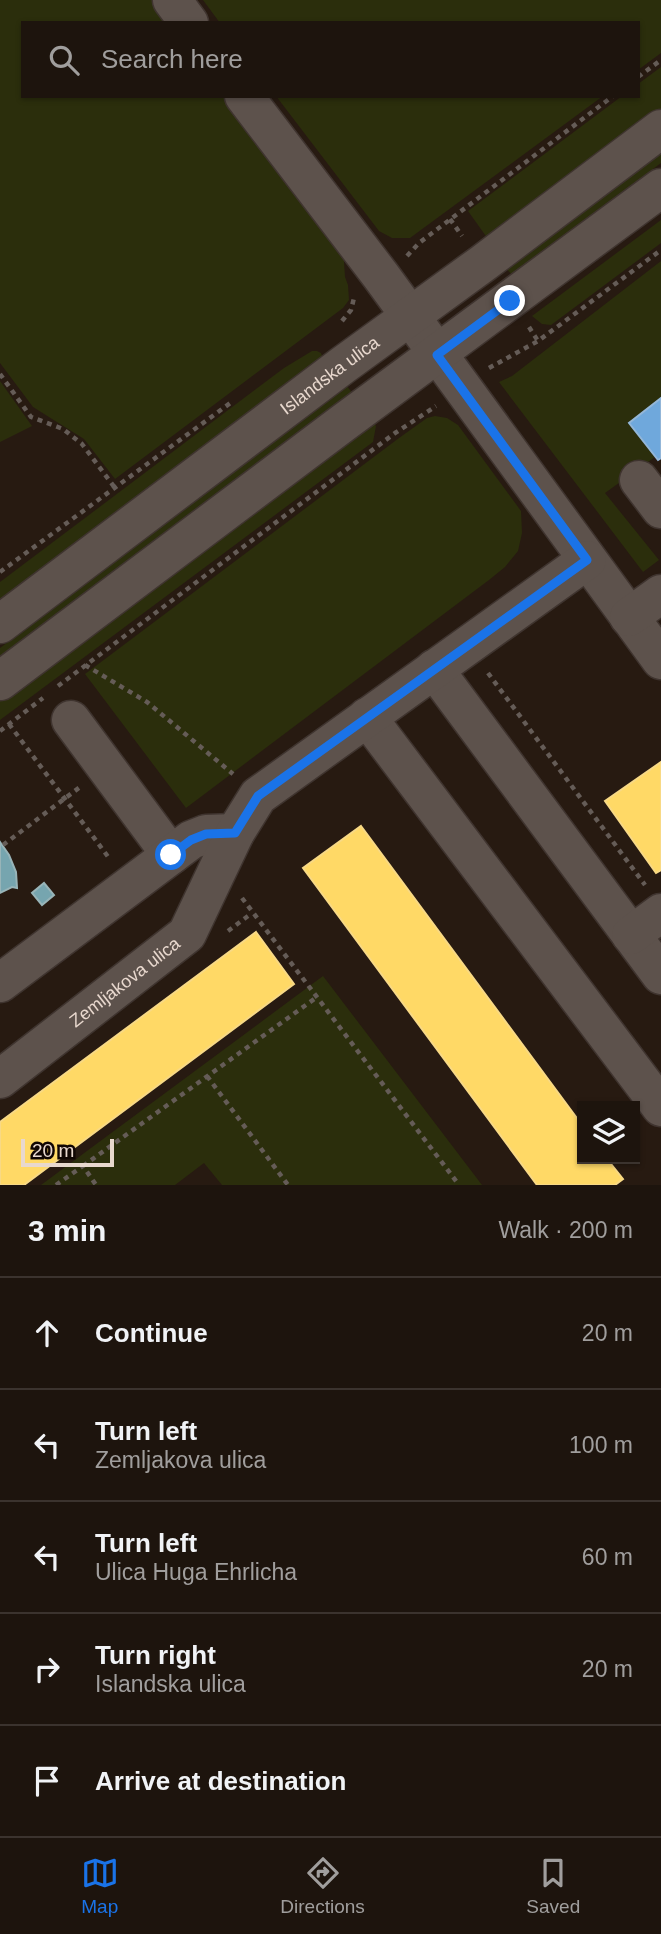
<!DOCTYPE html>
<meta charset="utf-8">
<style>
:root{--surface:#1d140d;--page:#2a211b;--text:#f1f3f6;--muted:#a09e9d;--line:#3b332e;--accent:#1a73e8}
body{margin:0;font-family:Arial,sans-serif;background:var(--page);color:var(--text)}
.controls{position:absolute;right:21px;bottom:21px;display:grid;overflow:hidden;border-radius:0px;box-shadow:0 2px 5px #0004}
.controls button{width:63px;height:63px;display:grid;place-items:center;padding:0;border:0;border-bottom:2px solid var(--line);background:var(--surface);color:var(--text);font:35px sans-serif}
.scale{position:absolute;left:21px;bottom:18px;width:93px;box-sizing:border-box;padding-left:7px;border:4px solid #e8d8ce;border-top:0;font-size:19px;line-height:24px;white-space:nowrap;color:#e8d8ce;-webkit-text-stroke:5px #100603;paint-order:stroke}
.stop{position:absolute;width:21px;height:21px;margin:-16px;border:5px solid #1a73e8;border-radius:50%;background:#fff}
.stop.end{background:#1a73e8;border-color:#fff;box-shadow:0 2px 7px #0008}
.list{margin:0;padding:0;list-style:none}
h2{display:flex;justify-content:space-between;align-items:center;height:91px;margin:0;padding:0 28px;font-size:30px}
h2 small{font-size:23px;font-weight:400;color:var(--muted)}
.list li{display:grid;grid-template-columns:46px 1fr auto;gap:21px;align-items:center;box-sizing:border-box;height:112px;padding:0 28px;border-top:2px solid var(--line)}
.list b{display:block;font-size:26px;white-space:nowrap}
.list p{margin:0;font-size:23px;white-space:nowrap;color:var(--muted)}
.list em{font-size:23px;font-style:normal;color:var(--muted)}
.icon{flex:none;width:38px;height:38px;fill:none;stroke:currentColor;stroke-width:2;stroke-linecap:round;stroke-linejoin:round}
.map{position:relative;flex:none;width:661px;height:1185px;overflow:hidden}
.search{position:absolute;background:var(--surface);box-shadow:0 2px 5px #0004;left:21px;right:21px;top:21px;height:77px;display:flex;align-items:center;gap:18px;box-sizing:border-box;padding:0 24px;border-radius:0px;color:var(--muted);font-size:26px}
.sheet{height:651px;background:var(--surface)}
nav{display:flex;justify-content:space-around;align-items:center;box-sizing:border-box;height:98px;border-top:2px solid var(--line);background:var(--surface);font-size:19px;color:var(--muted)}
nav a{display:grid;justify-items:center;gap:4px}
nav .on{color:var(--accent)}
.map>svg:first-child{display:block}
</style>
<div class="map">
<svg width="661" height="1185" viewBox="0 0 661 1185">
<rect width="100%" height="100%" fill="#271a11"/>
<!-- green -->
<g fill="#2b2e0c">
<polygon points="0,0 153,0 170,23 23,23 23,96 227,96 343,247 345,277 348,285 349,300 343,308 115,479 84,439 33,407 0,363"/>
<polygon points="203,0 661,0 661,53 638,70 638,23 220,23"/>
<polygon points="661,67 661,110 488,239 468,211 622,96 638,96 638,84"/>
<polygon points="276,96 603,96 410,238 392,238 379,231"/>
<polygon points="661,151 661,163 512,275 506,268"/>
<polygon points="661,220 661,243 551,325 542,324 532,316"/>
<polygon points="661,261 661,398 629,423 655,457 605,493 659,560 643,572 499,382 512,376"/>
<polygon points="312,351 317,351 321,353 323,359 0,606 0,582 284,368"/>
<polygon points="0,381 32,426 0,442"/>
<polygon points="347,386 353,394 0,659 0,648"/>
<polygon points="435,416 447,418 458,425 521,511 522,533 518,551 505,567 489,580 186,808 85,674 399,438 427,418"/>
<polygon points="372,420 376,426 373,442 0,720 0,698"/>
<polygon points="323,976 482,1185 222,1185 204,1163 175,1185 41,1185"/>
</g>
<!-- homes -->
<g fill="#ffd966" stroke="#f8d985" stroke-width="2">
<polygon points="661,762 661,870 656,873 605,801"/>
<polygon points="361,826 582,1125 582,1159 607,1159 623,1179 615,1185 537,1185 303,868"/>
<polygon points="256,932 294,984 24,1185 0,1185 0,1122"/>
</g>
<!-- schools -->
<polygon fill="#6fa8dc" stroke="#93b6d8" stroke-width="2" points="661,398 661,458 658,460 629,423"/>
<!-- public -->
<g fill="#76a5af" stroke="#98b4b8" stroke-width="2">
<polygon points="0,842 9,855 16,872 17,888 12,887 0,893"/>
<polygon points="44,883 54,895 42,905 32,893"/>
</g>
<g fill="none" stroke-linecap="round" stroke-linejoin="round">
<defs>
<g id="minor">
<polyline points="172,0 189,23"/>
<polyline points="244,96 381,276 661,660"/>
<polyline points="639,480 661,509"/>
<polyline points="629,617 661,594"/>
<path id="s1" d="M0 624 343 365 482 264 661 129"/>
<polyline points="434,669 661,975"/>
<polyline points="0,681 343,423 661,188"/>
<polyline points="367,717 661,1107"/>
<polyline points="71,720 171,855"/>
<polyline points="631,935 661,913"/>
<polyline points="0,983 191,840 206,834 235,833"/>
<path id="s2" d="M0 1079 187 934 235 833 258 796 587 560"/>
</g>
</defs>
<!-- minor casing -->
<use href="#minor" stroke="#3f342f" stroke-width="41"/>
<!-- path -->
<g stroke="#655c57" stroke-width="4.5" stroke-dasharray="5 5" stroke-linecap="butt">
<polyline points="638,77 661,60"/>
<polyline points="450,219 462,236"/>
<polyline points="407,256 419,243 613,96"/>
<polyline points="342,321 351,310 354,298"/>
<polyline points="529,327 538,341"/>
<polyline points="489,368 538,341 661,250"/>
<polyline points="0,374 31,417 63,429 82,444 115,488"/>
<polyline points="0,572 233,401"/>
<polyline points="85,665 147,702 233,774"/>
<polyline points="488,673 645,885"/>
<polyline points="58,686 395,433 436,406"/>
<polyline points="9,724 109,858"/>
<polyline points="0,731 43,698"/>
<polyline points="3,845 80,787"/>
<polyline points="242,898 459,1185"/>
<polyline points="228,931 252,913"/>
<polyline points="207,1076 288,1185"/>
<polyline points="83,1166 317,997"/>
<polyline points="56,1185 83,1166 96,1185"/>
</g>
<!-- minor -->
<use href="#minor" stroke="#5d524c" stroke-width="38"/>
</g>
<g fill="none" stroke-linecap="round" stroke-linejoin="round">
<!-- route -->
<polyline stroke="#1a73e8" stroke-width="9" points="171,855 191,840 206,834 235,833 258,796 587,560 437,355 510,301"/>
</g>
<g text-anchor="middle" stroke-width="7" stroke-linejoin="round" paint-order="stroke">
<!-- street labels -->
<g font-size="18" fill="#e8d8ce" stroke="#100603">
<text dy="6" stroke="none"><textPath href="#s1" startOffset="413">Islandska ulica</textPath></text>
<text dy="6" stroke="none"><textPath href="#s2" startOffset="158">Zemljakova ulica</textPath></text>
</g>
</g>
</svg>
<div class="controls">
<button><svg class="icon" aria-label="layers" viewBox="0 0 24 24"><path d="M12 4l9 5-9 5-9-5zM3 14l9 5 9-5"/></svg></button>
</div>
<div class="scale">20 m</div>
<div class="stop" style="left:171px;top:855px"></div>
<div class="stop end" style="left:510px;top:301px"></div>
<div class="search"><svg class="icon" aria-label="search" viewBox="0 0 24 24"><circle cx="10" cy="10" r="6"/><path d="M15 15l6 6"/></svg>Search here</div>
</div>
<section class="sheet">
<h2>3 min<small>Walk · 200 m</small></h2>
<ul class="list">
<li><svg class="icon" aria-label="ahead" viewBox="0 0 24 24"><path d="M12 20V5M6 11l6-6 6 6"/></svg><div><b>Continue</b></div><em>20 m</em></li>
<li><svg class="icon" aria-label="left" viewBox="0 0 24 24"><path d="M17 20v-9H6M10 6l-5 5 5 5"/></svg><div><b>Turn left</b><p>Zemljakova ulica</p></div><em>100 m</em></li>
<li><svg class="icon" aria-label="left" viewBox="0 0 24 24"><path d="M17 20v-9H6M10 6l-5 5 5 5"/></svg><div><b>Turn left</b><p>Ulica Huga Ehrlicha</p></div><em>60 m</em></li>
<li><svg class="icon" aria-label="right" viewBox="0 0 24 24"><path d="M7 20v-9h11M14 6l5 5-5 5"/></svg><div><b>Turn right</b><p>Islandska ulica</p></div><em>20 m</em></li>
<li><svg class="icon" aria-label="arrive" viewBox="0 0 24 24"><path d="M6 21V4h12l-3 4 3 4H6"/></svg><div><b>Arrive at destination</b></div></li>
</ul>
</section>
<nav>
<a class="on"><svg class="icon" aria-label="map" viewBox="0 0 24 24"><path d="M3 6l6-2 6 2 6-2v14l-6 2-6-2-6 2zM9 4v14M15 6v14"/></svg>Map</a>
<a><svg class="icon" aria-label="directions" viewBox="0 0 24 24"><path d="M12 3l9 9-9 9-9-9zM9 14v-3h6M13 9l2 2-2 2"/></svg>Directions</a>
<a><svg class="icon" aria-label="saved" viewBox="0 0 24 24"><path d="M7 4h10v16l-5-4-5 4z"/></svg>Saved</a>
</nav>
